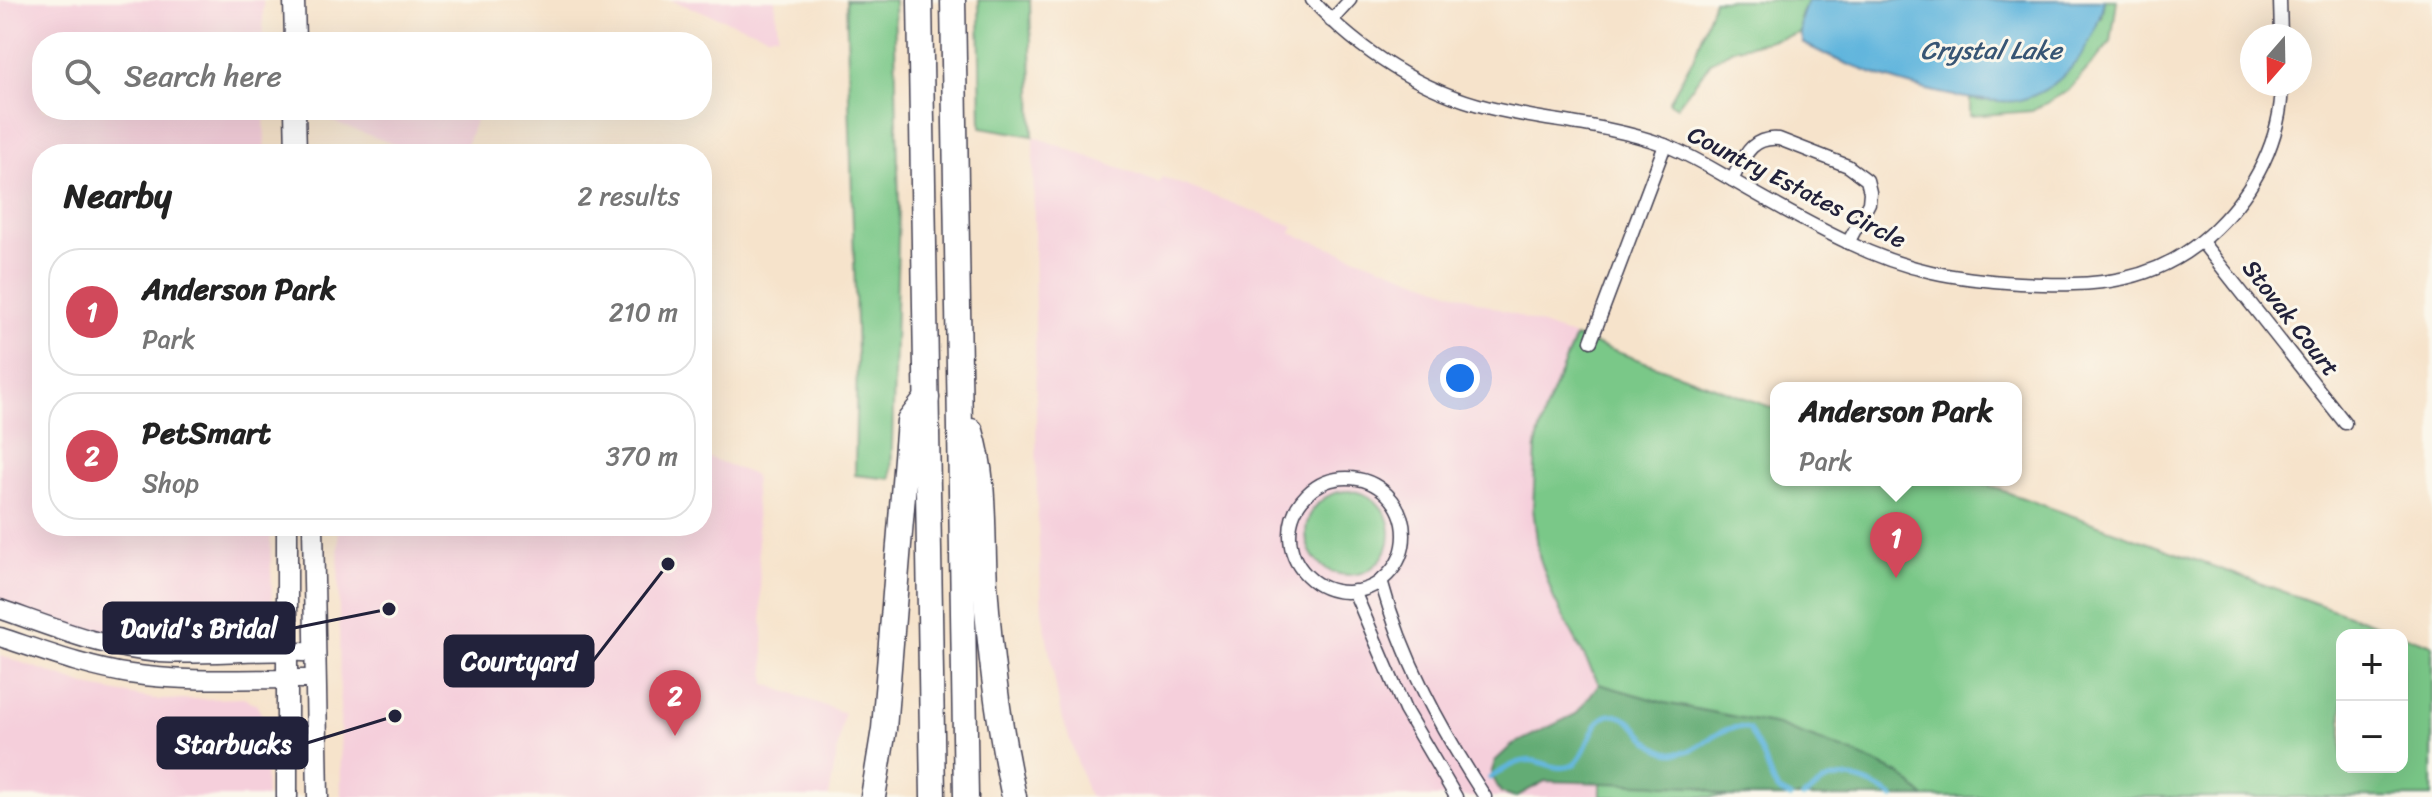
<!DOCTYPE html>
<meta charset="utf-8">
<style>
:root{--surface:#fff;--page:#f6f6f6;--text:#222;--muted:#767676;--line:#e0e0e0;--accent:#d1495b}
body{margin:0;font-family:Sriracha,sans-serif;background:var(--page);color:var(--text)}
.controls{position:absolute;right:24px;bottom:24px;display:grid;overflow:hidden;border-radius:16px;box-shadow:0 8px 32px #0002}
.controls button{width:72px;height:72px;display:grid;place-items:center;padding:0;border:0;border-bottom:2px solid var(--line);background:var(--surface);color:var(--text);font:40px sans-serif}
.compass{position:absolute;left:2240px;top:24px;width:72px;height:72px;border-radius:50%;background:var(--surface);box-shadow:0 8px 32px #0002;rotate:200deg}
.you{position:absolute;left:1460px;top:378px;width:28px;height:28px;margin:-20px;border:6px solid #fff;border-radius:50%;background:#1a73e8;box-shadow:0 0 0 12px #1a73e833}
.badge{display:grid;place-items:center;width:52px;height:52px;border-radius:50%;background:var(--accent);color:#fff;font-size:26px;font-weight:700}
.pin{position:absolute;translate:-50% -66px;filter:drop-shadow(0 2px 4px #0008)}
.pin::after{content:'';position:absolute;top:42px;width:28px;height:24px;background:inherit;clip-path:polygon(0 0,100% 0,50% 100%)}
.popup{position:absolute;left:1770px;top:382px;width:252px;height:104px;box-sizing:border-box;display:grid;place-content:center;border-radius:16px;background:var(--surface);filter:drop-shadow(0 2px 6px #0005);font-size:26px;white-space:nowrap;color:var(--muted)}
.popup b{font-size:30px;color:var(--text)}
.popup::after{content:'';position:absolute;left:50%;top:100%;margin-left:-16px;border:16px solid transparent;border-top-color:var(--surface)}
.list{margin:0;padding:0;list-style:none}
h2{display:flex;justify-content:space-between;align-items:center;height:104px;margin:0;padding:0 32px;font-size:34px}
h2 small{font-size:26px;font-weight:400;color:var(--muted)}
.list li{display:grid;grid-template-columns:52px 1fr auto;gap:24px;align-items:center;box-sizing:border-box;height:128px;margin:0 16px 16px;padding:0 16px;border:2px solid var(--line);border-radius:32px}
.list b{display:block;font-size:30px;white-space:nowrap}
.list p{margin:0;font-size:26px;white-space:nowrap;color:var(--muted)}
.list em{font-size:26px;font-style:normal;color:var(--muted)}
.icon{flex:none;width:44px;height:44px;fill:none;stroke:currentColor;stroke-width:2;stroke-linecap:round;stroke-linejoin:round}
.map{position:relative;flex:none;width:2432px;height:797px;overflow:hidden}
.search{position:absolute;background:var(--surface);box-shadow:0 8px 32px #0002;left:32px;top:32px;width:680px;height:88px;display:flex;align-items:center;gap:20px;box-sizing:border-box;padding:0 28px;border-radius:32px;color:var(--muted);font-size:30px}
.panel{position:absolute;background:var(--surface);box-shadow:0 8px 32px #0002;left:32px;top:144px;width:680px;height:392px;border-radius:32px}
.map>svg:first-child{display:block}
</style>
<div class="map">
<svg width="2432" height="797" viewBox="0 0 2432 797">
<rect width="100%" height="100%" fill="#fbf7ec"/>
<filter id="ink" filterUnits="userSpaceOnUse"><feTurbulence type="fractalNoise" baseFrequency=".0125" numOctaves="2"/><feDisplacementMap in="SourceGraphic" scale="16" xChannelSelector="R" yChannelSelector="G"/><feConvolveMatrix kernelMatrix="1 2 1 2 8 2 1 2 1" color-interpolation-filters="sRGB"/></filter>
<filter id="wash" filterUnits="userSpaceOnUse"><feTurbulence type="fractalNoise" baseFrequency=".006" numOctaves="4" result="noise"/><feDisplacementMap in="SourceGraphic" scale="32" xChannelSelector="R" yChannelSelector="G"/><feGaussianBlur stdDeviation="1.8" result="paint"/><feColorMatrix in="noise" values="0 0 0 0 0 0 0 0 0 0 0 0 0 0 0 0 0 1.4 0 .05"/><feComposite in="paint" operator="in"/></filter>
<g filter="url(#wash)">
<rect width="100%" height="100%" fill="#f6e3cb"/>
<!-- built -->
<g fill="#f5cfdb">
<polygon points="0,0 263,0 263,42 42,42 42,110 264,110 265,154 42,154 42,526 270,526 272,603 249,623 246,637 143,636 143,648 0,607"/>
<polygon points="670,0 775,0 778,35 767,35"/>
<polygon points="328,110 479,110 463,154 421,154 328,120"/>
<polygon points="1033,136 1159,183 1162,177 1294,226 1291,233 1575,337 1545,411 1536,446 1554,599 1599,684 1601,797 1089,797 1060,710 1042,611 1037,503"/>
<polygon points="702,455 754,475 766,684 844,713 829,797 341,797 338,526 702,526"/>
<polygon points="0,655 91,687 159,700 244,698 256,704 263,717 266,797 0,797"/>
</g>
<!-- green -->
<g fill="#7ac888" stroke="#4e7562" stroke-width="2" fill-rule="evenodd">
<polygon points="846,0 894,0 899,207 891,479 855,475 857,356"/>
<polygon points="979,0 1030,0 1033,136 981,127"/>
<polygon points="1714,0 1808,0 1800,18 1800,33 1733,49 1711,62 1677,107 1669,102 1694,57"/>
<polygon points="2104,0 2117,0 2111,42 2069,90 2032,111 1970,116 1970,99 1984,101 2101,18"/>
<path d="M1575 337 1776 409V480H1973L2432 645V797H1601L1599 684 1554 599 1539 556 1533 508 1536 446 1545 411ZM2342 635H2402V767H2342Z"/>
<circle cx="1348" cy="533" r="42"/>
</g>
<!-- forest -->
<polygon fill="#63ac74" stroke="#426758" stroke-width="2" points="1599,684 1665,703 1777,725 1856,754 1900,774 1925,797 1726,797 1695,786 1545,781 1516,797 1501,793 1491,774 1495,761 1512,745 1576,714"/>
<!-- water -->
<path fill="#61b5dd" stroke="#426c8c" stroke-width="2" d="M1808 0H2104C2095 45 2064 91 2016 101 2010 102 2003 101 1998 101 1940 99 1854 71 1803 43 1797 26 1801 16 1808 0Z"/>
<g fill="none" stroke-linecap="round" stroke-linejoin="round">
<!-- stream -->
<g stroke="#61b5dd" stroke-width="5">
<path d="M1490 778C1503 770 1519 758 1535 761 1547 763 1557 771 1571 766 1587 761 1590 717 1610 715 1639 713 1643 753 1676 753 1704 753 1721 719 1749 729L1765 760 1772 781 1778 790 1791 797"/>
<path d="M1803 797C1810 793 1817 786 1824 782 1847 771 1874 784 1893 797"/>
</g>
</g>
</g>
<g filter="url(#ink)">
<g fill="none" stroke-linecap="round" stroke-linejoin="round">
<defs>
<g id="street">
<path d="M1312 0C1360 52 1421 91 1490 108 1547 122 1607 124 1662 144 1687 153 1709 167 1732 180 1770 202 1809 224 1849 243 1907 271 1955 279 2019 283 2094 287 2158 285 2216 228 2255 190 2281 140 2282 84"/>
<polyline points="2280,0 2281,36"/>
<polyline points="1331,21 1350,0"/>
<path d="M1732 180C1744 158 1750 136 1779 139L1848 166 1867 180 1870 192 1869 203 1848 243"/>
<polyline points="2202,242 2345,423"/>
<polyline points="1591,341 1665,145"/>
<circle cx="1347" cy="535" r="57"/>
<path d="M1381 580C1402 659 1441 729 1485 797"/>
<polyline points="1354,591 1405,710 1456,797"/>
</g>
<g id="secondary">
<path d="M0 609C52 627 105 649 160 653 212 656 263 648 315 653"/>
<path d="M0 637C43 651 85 667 130 674 190 683 254 678 314 679"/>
</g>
<g id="primary">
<polyline points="294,0 295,42"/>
<polyline points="295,110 296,154"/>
<polyline points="313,526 318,797"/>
<polyline points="287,797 287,526"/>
</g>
<g id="highway">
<polyline points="920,0 933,797"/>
<polyline points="953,0 966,797"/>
<path d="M971 431C986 479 982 533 985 584 990 655 999 727 1014 797"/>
<polyline points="873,797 884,729 909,421 927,398"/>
</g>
</defs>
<!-- street casing -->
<use href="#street" stroke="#423f51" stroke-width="15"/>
<!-- secondary casing -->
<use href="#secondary" stroke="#423f51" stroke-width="21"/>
<!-- primary casing -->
<use href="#primary" stroke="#423f51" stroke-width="23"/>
<!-- highway casing -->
<use href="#highway" stroke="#423f51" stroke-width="27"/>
<!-- street -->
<use href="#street" stroke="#fff" stroke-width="12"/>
<!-- secondary -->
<use href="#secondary" stroke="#fff" stroke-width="18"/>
<!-- primary -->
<use href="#primary" stroke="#fff" stroke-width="20"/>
<!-- highway -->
<use href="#highway" stroke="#fff" stroke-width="24"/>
</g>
</g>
<g text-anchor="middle" stroke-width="6" stroke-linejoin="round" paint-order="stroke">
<!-- street labels -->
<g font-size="24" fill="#22223b" stroke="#fbf7ec">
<text transform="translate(1797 187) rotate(27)" y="8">Country Estates Circle</text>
<text transform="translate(2291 318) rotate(52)" y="8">Stovak Court</text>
</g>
<!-- water labels -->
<g font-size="26" font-style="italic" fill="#385574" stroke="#fbf7ec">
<text x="1991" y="59">Crystal Lake</text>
</g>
</g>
<!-- callouts -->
<path fill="none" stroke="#22223b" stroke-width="3" d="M389 609L294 628M668 564L593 661M395 716L307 743"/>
<g fill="#22223b" stroke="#fbf7ec" stroke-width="3">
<circle cx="389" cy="609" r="8"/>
<circle cx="668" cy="564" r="8"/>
<circle cx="395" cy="716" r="8"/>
</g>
<g fill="#22223b" stroke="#22223b" stroke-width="3">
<rect x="104" y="603" width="190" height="50" rx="8"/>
<rect x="445" y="636" width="148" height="50" rx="8"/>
<rect x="158" y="718" width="149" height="50" rx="8"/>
</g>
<g font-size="26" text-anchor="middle" font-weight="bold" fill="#fff">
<text x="199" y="637">David's Bridal</text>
<text x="519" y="670">Courtyard</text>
<text x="233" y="753">Starbucks</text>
</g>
</svg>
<div class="controls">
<button>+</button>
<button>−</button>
</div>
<svg class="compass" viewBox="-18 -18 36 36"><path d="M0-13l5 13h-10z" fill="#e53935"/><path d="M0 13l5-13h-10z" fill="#767676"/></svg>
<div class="you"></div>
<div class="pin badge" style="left:1896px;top:578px">1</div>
<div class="popup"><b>Anderson Park</b>Park</div>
<div class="pin badge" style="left:675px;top:736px">2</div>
<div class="search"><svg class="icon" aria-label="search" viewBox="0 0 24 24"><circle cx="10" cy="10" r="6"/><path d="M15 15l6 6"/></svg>Search here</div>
<section class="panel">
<h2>Nearby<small>2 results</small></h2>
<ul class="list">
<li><span class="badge">1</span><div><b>Anderson Park</b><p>Park</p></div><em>210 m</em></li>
<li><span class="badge">2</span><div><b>PetSmart</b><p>Shop</p></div><em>370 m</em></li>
</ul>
</section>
</div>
